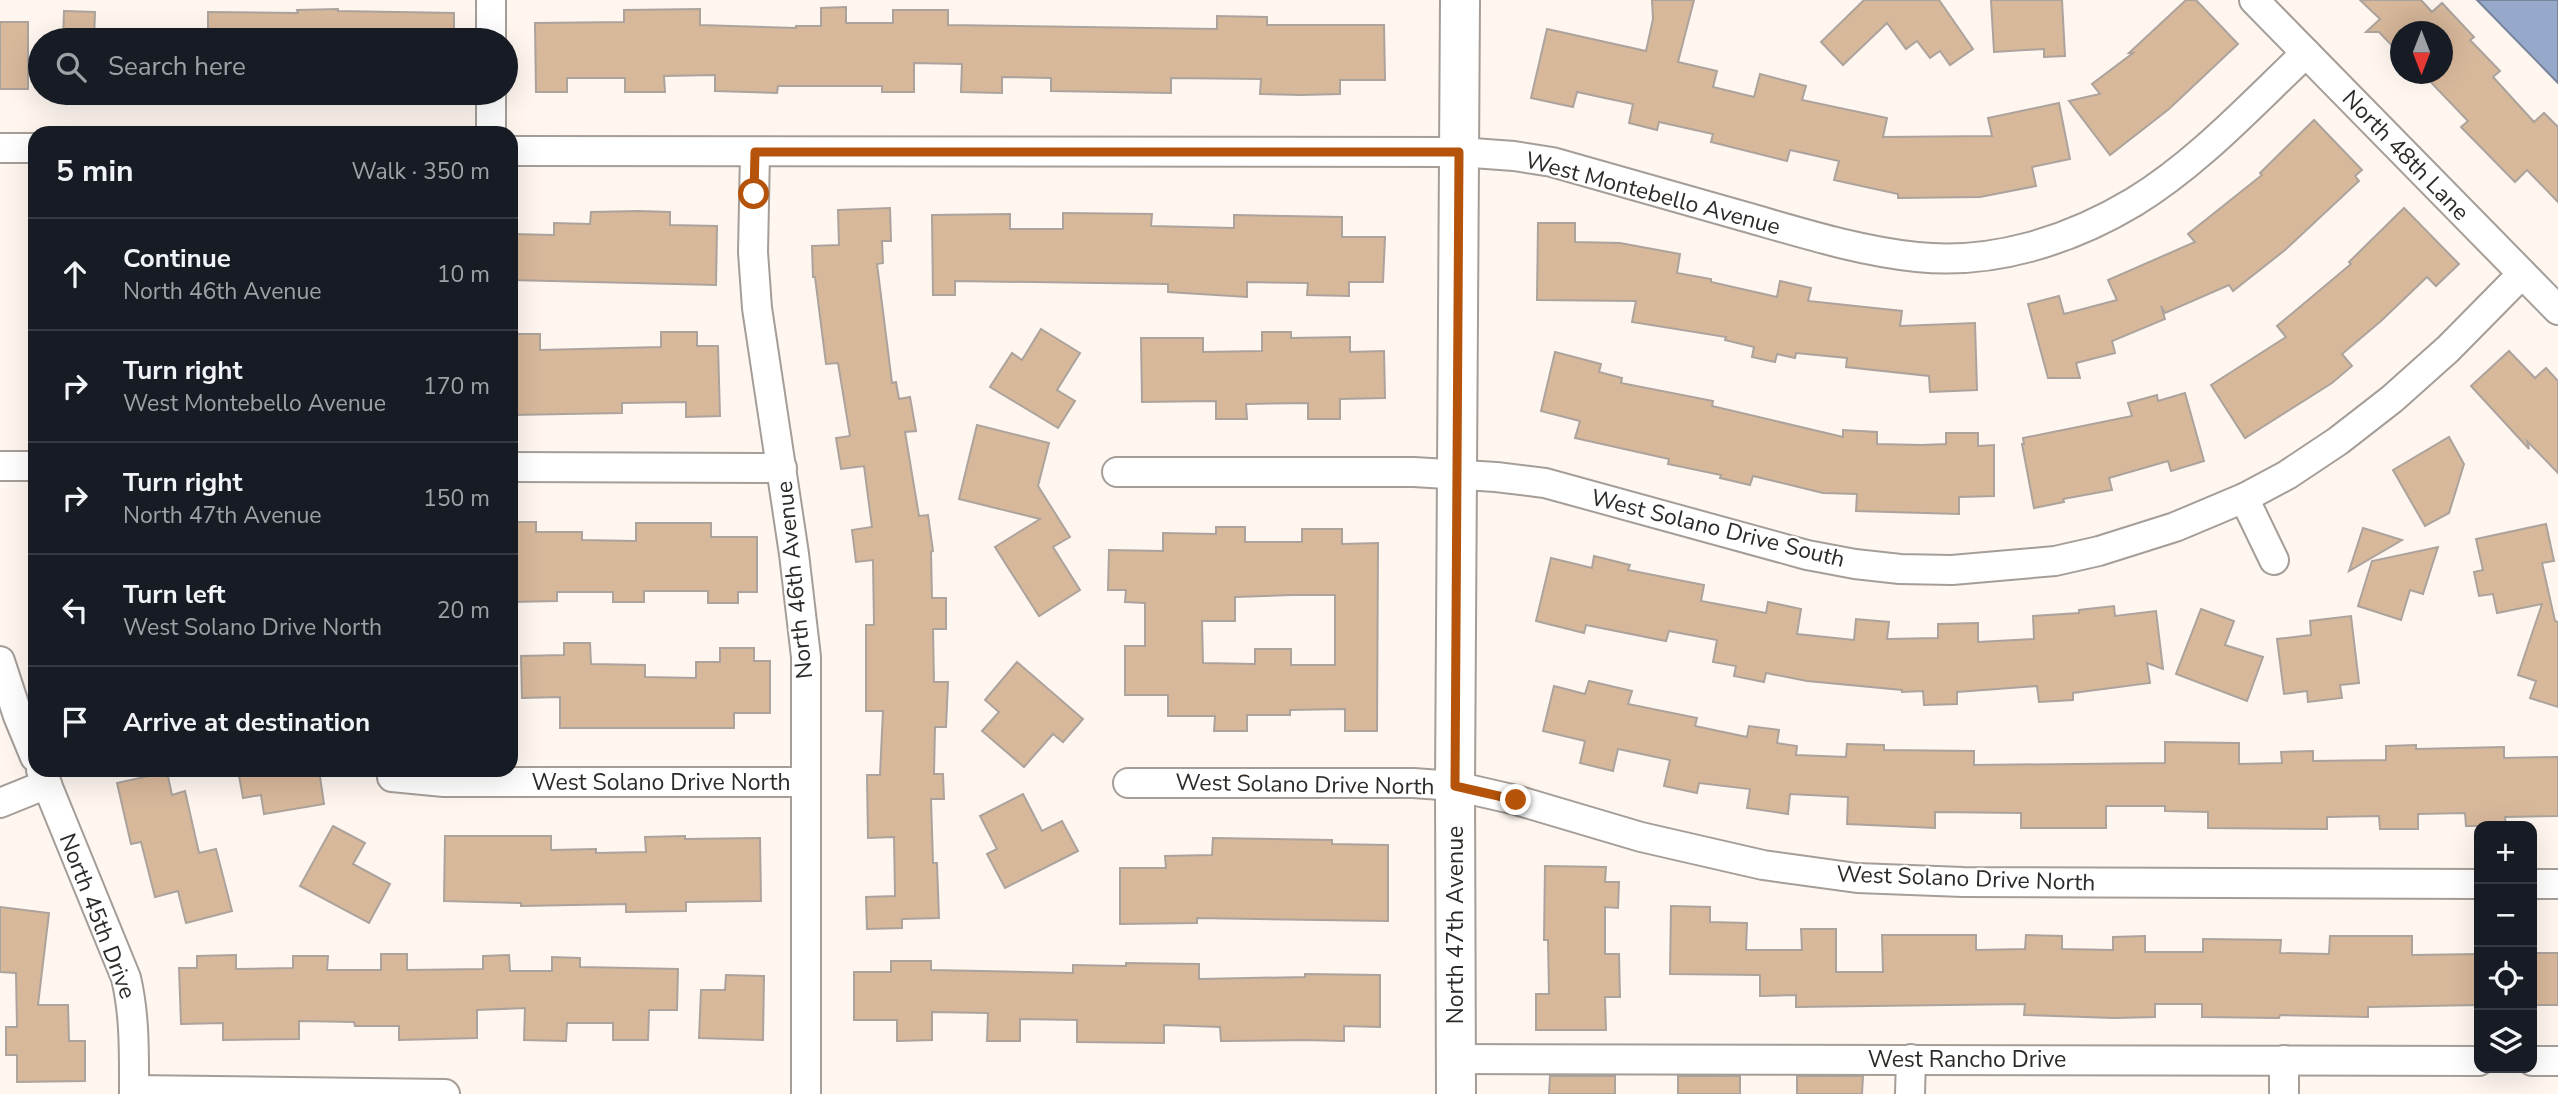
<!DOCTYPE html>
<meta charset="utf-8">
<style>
:root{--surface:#171b24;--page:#20242c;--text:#f1f3f6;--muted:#9ea1a6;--line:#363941}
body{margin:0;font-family:"Nunito Sans",sans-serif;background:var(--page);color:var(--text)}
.controls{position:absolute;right:21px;bottom:21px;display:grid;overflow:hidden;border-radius:14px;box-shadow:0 7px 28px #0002}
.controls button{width:63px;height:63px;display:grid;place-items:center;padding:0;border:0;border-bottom:2px solid var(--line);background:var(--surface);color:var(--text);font:35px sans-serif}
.compass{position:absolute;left:2390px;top:21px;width:63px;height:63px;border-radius:50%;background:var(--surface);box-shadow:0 7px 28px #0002;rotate:180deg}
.stop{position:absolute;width:21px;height:21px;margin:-16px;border:5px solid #b45309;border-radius:50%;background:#fff}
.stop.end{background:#b45309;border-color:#fff;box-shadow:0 2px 7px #0008}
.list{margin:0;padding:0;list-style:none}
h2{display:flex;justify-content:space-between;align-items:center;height:91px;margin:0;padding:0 28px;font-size:30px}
h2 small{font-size:23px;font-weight:400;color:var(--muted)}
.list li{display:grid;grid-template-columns:46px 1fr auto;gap:21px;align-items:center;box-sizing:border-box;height:112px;padding:0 28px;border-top:2px solid var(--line)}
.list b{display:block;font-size:26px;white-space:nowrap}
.list p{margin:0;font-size:23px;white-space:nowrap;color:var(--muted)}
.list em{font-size:23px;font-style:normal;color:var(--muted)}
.icon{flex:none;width:38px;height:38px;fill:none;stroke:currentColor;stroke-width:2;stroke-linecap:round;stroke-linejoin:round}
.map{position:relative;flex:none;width:2558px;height:1094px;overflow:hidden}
.search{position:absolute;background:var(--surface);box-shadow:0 7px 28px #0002;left:28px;top:28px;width:490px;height:77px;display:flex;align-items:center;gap:18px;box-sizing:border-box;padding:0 24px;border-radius:38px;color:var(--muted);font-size:26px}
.panel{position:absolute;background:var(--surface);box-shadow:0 7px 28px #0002;left:28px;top:126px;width:490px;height:651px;border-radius:21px}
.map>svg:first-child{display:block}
</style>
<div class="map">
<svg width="2558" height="1094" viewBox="0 0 2558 1094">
<rect width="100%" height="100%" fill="#fef6ef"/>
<!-- water -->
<polygon fill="#96a9cb" stroke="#76839a" stroke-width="2" points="2477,0 2558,0 2558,83"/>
<!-- building -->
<g fill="#d8b89b" stroke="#aba39c" stroke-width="2" fill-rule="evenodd">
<polygon points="1652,0 1694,0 1678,62 1717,71 1713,87 1754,97 1760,74 1806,86 1802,100 1887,118 1883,137 1992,136 1988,118 2059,103 2070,159 2032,167 2036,186 1980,197 1898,198 1898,194 1834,180 1839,161 1790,150 1787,161 1711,142 1713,134 1659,122 1657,130 1629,123 1633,104 1577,92 1573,107 1531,98 1547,29 1646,51 1653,19"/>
<polygon points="1864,0 1939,0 1973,49 1950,65 1940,51 1930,58 1917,41 1906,49 1887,23 1843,65 1821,42"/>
<polygon points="1991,0 2062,0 2065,56 2044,57 2044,49 1994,52"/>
<polygon points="2186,0 2196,0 2238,44 2169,109 2110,155 2069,101 2100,94 2092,84 2133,53 2129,53"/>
<polygon points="2360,0 2421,0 2432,12 2442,3 2474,37 2470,40 2500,71 2493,77 2534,122 2544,113 2558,127 2558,202 2527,170 2515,182 2461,127 2468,121 2423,74 2442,74 2442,32 2400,32 2400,54 2379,32 2366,32 2380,19"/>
<polygon points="846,7 846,23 893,23 893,10 948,10 948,25 1217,29 1217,16 1267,17 1267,25 1384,25 1385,80 1340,80 1340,94 1301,95 1260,94 1261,79 1171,78 1171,93 1051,91 1051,78 1002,77 1002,93 961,92 962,64 914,63 914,92 882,92 882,86 778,86 777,93 715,91 715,75 664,76 665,92 625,92 625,78 567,78 567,92 536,92 535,23 624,22 624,10 700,9 700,25 796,28 796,26 821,26 821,8"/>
<polygon points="338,9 338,11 454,13 454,40 208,40 208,12 298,13 297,10"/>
<polygon points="64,11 95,12 94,40 63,40"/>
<rect x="0" y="22" width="28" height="67"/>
<polygon points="2314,120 2362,170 2355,176 2359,181 2285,250 2233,291 2229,285 2165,313 2161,306 2165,319 2112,341 2115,353 2076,363 2080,378 2048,378 2028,304 2059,296 2064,314 2117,300 2108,280 2195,242 2188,234 2262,175 2260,173"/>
<polygon points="890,208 891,241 882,241 883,263 877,264 892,383 896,382 899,399 910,397 916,431 905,432 919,516 928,515 933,551 931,552 932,598 946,598 946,629 933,629 934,682 948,682 946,727 935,727 934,774 943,774 944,799 931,799 933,863 937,863 939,918 902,919 902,928 867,929 866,897 895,896 894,837 868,838 867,775 880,775 883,711 866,711 866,625 874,625 873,560 856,562 852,530 872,527 864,466 841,469 836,438 850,436 838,363 826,364 815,277 813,277 812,246 839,245 838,210"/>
<polygon points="2404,208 2459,264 2436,286 2427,277 2381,321 2342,354 2352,366 2332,383 2245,438 2211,385 2286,337 2277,326 2351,264 2349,262"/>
<polygon points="639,211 670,212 670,225 717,226 716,285 511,280 511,234 554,235 554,223 590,224 591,212"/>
<polygon points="1063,213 1152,214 1151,226 1234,228 1234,215 1342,217 1342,237 1385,237 1383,282 1349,282 1349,296 1307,295 1308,283 1247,282 1247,297 1168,292 1168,284 955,281 955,295 933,295 932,215 1010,214 1010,229 1063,229"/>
<polygon points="1538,223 1575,223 1575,242 1620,243 1680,254 1677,273 1711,279 1711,282 1777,297 1780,281 1811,288 1808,301 1902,311 1900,326 1975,323 1977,390 1930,392 1929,376 1846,367 1847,358 1796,353 1795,358 1777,354 1775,362 1752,357 1754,347 1725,340 1726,337 1632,322 1636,301 1537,300"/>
<polygon points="1041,329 1080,353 1057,390 1075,401 1058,428 990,387 1012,353 1022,360"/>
<polygon points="661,332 697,332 697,346 718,346 720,416 686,417 686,402 622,403 622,413 511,415 511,334 540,334 540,350 661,347"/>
<polygon points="1262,332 1291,332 1291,338 1350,337 1350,352 1384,351 1385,398 1340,399 1340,419 1308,419 1308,403 1246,404 1247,419 1216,419 1216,401 1142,402 1141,338 1203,338 1203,352 1262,351"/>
<polygon points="2509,351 2535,378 2546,368 2558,381 2558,473 2527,441 2529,449 2471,386"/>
<polygon points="1555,352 1601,364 1599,372 1622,378 1621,383 1713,401 1712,406 1843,437 1843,430 1877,432 1877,444 1922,445 1946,444 1946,433 1978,433 1978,446 1994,445 1994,496 1959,497 1959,514 1856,511 1857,494 1823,493 1753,476 1750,485 1720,478 1721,475 1668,464 1669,459 1575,438 1580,421 1541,411"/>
<polygon points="2185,393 2204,461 2171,471 2168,461 2109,478 2112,490 2063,499 2064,502 2034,508 2022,444 2024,444 2023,438 2132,416 2128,403 2157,395 2158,401"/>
<polygon points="977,425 1049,443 1038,486 1070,537 1053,547 1080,590 1039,616 995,547 1040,519 959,499"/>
<polygon points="2449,437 2464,464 2449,513 2425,526 2393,470"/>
<polygon points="511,522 536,522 536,532 582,532 582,540 636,541 636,523 711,523 711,537 757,537 757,592 738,592 738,603 708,603 708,591 644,591 644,602 613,602 613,592 557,592 557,601 511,602"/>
<polygon points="2546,524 2554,561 2542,563 2555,621 2558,622 2558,707 2530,698 2536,681 2518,675 2542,604 2497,613 2493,594 2479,596 2474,572 2483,570 2476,539"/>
<path d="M1216 527H1245V542H1302V529H1342V544L1378 543 1377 731H1345V709L1290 710V715H1247V731H1214L1215 716H1168V695H1125V646H1145V603L1125 602 1126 590H1108L1109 550 1163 551V533L1216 534ZM1292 595H1335V665H1291V649H1255V664L1203 663 1202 621H1235V597Z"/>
<polygon points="2363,528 2402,540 2349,571"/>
<polygon points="2438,547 2423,594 2410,590 2401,620 2358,606 2372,561"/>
<polygon points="1594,556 1630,565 1628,570 1704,585 1701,601 1766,613 1768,602 1801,609 1797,634 1854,640 1856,619 1889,622 1887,639 1938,638 1938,624 1978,623 1978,642 2034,639 2033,616 2079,613 2079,610 2114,606 2115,616 2156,611 2163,669 2147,663 2150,683 2073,693 2073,700 2039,702 2037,686 1957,692 1957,704 1924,705 1923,691 1902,692 1902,690 1807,681 1766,673 1764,682 1734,676 1736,666 1713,662 1717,640 1669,631 1666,641 1586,625 1584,633 1536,621 1551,558 1592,568"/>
<polygon points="2201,609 2234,621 2225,645 2263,657 2247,701 2176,674"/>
<polygon points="2351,616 2359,683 2340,685 2342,698 2308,702 2307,691 2284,694 2277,639 2311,635 2310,621"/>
<polygon points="564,643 590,643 591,664 645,665 645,677 696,678 696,662 720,662 720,648 754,648 754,661 770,661 770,713 734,713 734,728 560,728 560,697 522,698 521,656 564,655"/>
<polygon points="1017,662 1083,719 1063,742 1053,734 1024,767 982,731 999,712 985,700"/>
<polygon points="1589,681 1632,691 1628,704 1697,718 1695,726 1747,737 1749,726 1779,730 1777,743 1797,746 1796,755 1846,757 1847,744 1884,745 1884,750 1974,751 1974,765 2165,763 2165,742 2239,743 2239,764 2282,763 2281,752 2313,751 2313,761 2386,760 2386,746 2416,745 2416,749 2504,747 2504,758 2558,757 2558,816 2505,817 2506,826 2466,826 2465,813 2418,814 2418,829 2380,829 2379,816 2327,817 2327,829 2208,828 2208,812 2165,811 2165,806 2106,806 2106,828 2021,828 2021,813 1935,812 1935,828 1847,824 1848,797 1790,794 1788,814 1747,808 1750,789 1699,783 1697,793 1664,786 1670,760 1618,749 1613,771 1580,763 1585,741 1543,731 1554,686 1585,694"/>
<polygon points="238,770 319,770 324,804 264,814 261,795 243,798"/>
<polygon points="167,772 172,795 185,791 199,853 216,849 232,911 186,923 178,891 155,897 141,842 131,844 117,783"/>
<polygon points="1023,794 1042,831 1062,821 1078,851 1005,888 987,854 997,849 980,816"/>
<polygon points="333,826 365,843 353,864 390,884 369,923 300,886"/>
<polygon points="445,836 551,836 551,850 596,849 596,853 646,852 645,837 685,836 685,839 760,838 761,901 686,902 686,911 626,912 626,904 521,906 521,903 444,901"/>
<polygon points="1213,838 1332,840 1332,844 1388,845 1388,921 1197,918 1197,923 1120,924 1120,868 1166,868 1165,856 1212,855"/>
<polygon points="1545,866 1606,867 1605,882 1619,882 1618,908 1605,907 1605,954 1619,954 1620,997 1605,997 1606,1030 1536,1030 1536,994 1549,994 1548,940 1544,940"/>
<polygon points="1671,906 1710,907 1710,922 1747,923 1746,950 1802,950 1801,929 1836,929 1836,972 1883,972 1882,935 1976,935 1976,950 2025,949 2026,935 2062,936 2062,949 2113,950 2113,937 2145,936 2145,952 2203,952 2203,939 2281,940 2280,953 2329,954 2330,936 2412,936 2412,955 2479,954 2479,1005 2368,1007 2368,1017 2280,1015 2279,1018 2202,1017 2202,1004 2155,1004 2155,1017 2114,1018 2024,1015 2025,1004 1796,1007 1796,995 1760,996 1760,975 1670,974"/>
<polygon points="0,907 49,913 38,1005 68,1005 69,1041 85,1041 85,1081 17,1082 17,1055 6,1055 6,1027 17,1027 16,973 0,972"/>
<rect x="2532" y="953" width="26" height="52"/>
<polygon points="381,954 407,954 407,970 483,969 483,956 509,955 510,971 552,971 552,957 580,958 580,967 678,969 677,1010 649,1010 648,1040 613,1040 613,1023 567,1023 566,1041 524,1040 525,1008 477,1010 477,1038 399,1040 399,1026 355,1026 354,1022 299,1021 299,1039 223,1040 223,1023 181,1024 179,968 197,968 197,956 236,955 236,969 293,968 293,956 328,956 327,970 381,970"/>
<polygon points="891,961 931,961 931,970 1073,973 1073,965 1126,966 1126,963 1199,964 1199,979 1305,977 1305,974 1380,975 1380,1027 1344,1026 1344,1041 1304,1040 1221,1041 1220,1027 1164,1025 1164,1043 1077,1042 1077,1020 1020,1019 1020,1041 987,1041 988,1013 932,1012 932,1040 897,1041 897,1020 854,1020 854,972 891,972"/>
<polygon points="726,975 764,976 763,1040 699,1038 701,990 725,990"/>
<polygon points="1550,1076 1615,1076 1615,1094 1549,1094"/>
<rect x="1678" y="1076" width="62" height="18"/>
<polygon points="1797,1076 1863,1076 1862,1094 1797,1094"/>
</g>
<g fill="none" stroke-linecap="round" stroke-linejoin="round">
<defs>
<g id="street">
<polyline points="2254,0 2558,310"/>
<polyline points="491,40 491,0"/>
<polyline points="491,133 491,93"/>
<polyline points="0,148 35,148"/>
<path d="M511 151 1459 152 1514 156 1552 162C1617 181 1682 199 1746 217 1802 233 1859 251 1917 257 1992 265 2069 241 2134 202 2198 163 2252 104 2306 53"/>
<polyline points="755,152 753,252 757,308 794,554 806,657 806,1094"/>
<polyline points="0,466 35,466"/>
<polyline points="511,467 782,468"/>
<polyline points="1117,472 1414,472 1496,477 1545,483 1807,555 1855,564 1900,569 1952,570 2055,561 2099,551 2175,527 2244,498 2287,475 2338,441 2392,399 2448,349 2522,274"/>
<polyline points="2244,498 2274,560"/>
<polyline points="0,661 18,716 35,757"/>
<path d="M41 770 126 978C135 1016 134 1055 134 1094"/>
<polyline points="392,777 444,782 804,782"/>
<polyline points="1128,783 1413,783 1455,786 1516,800 1641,837 1763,865 1857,878 1963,882 2479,884"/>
<polyline points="0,803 47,784"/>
<polyline points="2532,884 2558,884"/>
<polyline points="1455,1059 2479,1061"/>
<polyline points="2532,1061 2558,1061"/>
<polyline points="134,1090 445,1094"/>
<polyline points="1910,1094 1911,1059"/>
<polyline points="2284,1094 2284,1060"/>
</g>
<polyline id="secondary" points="1456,1094 1455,786 1460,0"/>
</defs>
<!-- street casing -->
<use href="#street" stroke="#a59d97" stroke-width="32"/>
<!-- secondary casing -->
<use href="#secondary" stroke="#a59d97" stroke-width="42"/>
<!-- street -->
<use href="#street" stroke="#fff" stroke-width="28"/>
<!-- secondary -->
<use href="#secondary" stroke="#fff" stroke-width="38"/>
</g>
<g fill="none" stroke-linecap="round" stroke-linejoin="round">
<!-- route -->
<polyline stroke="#b45309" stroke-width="9" points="754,194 755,152 1459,152 1455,786 1516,800"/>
</g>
<g text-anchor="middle" stroke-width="5" stroke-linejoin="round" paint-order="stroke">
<!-- street labels -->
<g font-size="23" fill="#2d2a27" stroke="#fff">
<text transform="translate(2406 155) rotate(46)" y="8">North 48th Lane</text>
<text transform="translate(1653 193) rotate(15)" y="8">West Montebello Avenue</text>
<text transform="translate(1718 528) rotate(14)" y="8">West Solano Drive South</text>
<text transform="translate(794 580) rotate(-96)" y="8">North 46th Avenue</text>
<text x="661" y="790">West Solano Drive North</text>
<text transform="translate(1305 784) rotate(1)" y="8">West Solano Drive North</text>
<text transform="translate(1966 878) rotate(2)" y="8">West Solano Drive North</text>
<text transform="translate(98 916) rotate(69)" y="8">North 45th Drive</text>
<text transform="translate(1455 925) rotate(-90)" y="8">North 47th Avenue</text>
<text x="1967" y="1067">West Rancho Drive</text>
</g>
</g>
</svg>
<div class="controls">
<button>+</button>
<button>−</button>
<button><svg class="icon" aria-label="locate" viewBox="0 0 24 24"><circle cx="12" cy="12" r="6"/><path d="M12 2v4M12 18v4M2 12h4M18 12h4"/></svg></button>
<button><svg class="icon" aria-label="layers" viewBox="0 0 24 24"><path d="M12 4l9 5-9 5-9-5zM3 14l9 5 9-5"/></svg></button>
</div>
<svg class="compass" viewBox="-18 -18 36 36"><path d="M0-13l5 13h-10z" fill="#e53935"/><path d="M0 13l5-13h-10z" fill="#9ea1a6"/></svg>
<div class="stop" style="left:754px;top:194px"></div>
<div class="stop end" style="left:1516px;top:800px"></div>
<div class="search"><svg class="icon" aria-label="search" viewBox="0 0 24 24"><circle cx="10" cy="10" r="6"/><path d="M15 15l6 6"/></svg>Search here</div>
<section class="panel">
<h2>5 min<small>Walk · 350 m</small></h2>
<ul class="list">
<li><svg class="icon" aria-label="ahead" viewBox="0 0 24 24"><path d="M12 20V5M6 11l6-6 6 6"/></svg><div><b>Continue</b><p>North 46th Avenue</p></div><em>10 m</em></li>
<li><svg class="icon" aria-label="right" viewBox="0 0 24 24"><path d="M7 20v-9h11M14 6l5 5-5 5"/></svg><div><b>Turn right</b><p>West Montebello Avenue</p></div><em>170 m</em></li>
<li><svg class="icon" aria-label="right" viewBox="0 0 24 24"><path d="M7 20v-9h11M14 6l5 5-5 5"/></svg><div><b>Turn right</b><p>North 47th Avenue</p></div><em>150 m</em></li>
<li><svg class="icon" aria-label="left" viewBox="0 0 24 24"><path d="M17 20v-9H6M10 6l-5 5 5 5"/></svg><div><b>Turn left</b><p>West Solano Drive North</p></div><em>20 m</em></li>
<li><svg class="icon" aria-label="arrive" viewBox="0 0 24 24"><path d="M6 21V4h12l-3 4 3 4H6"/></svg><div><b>Arrive at destination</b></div></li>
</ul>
</section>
</div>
